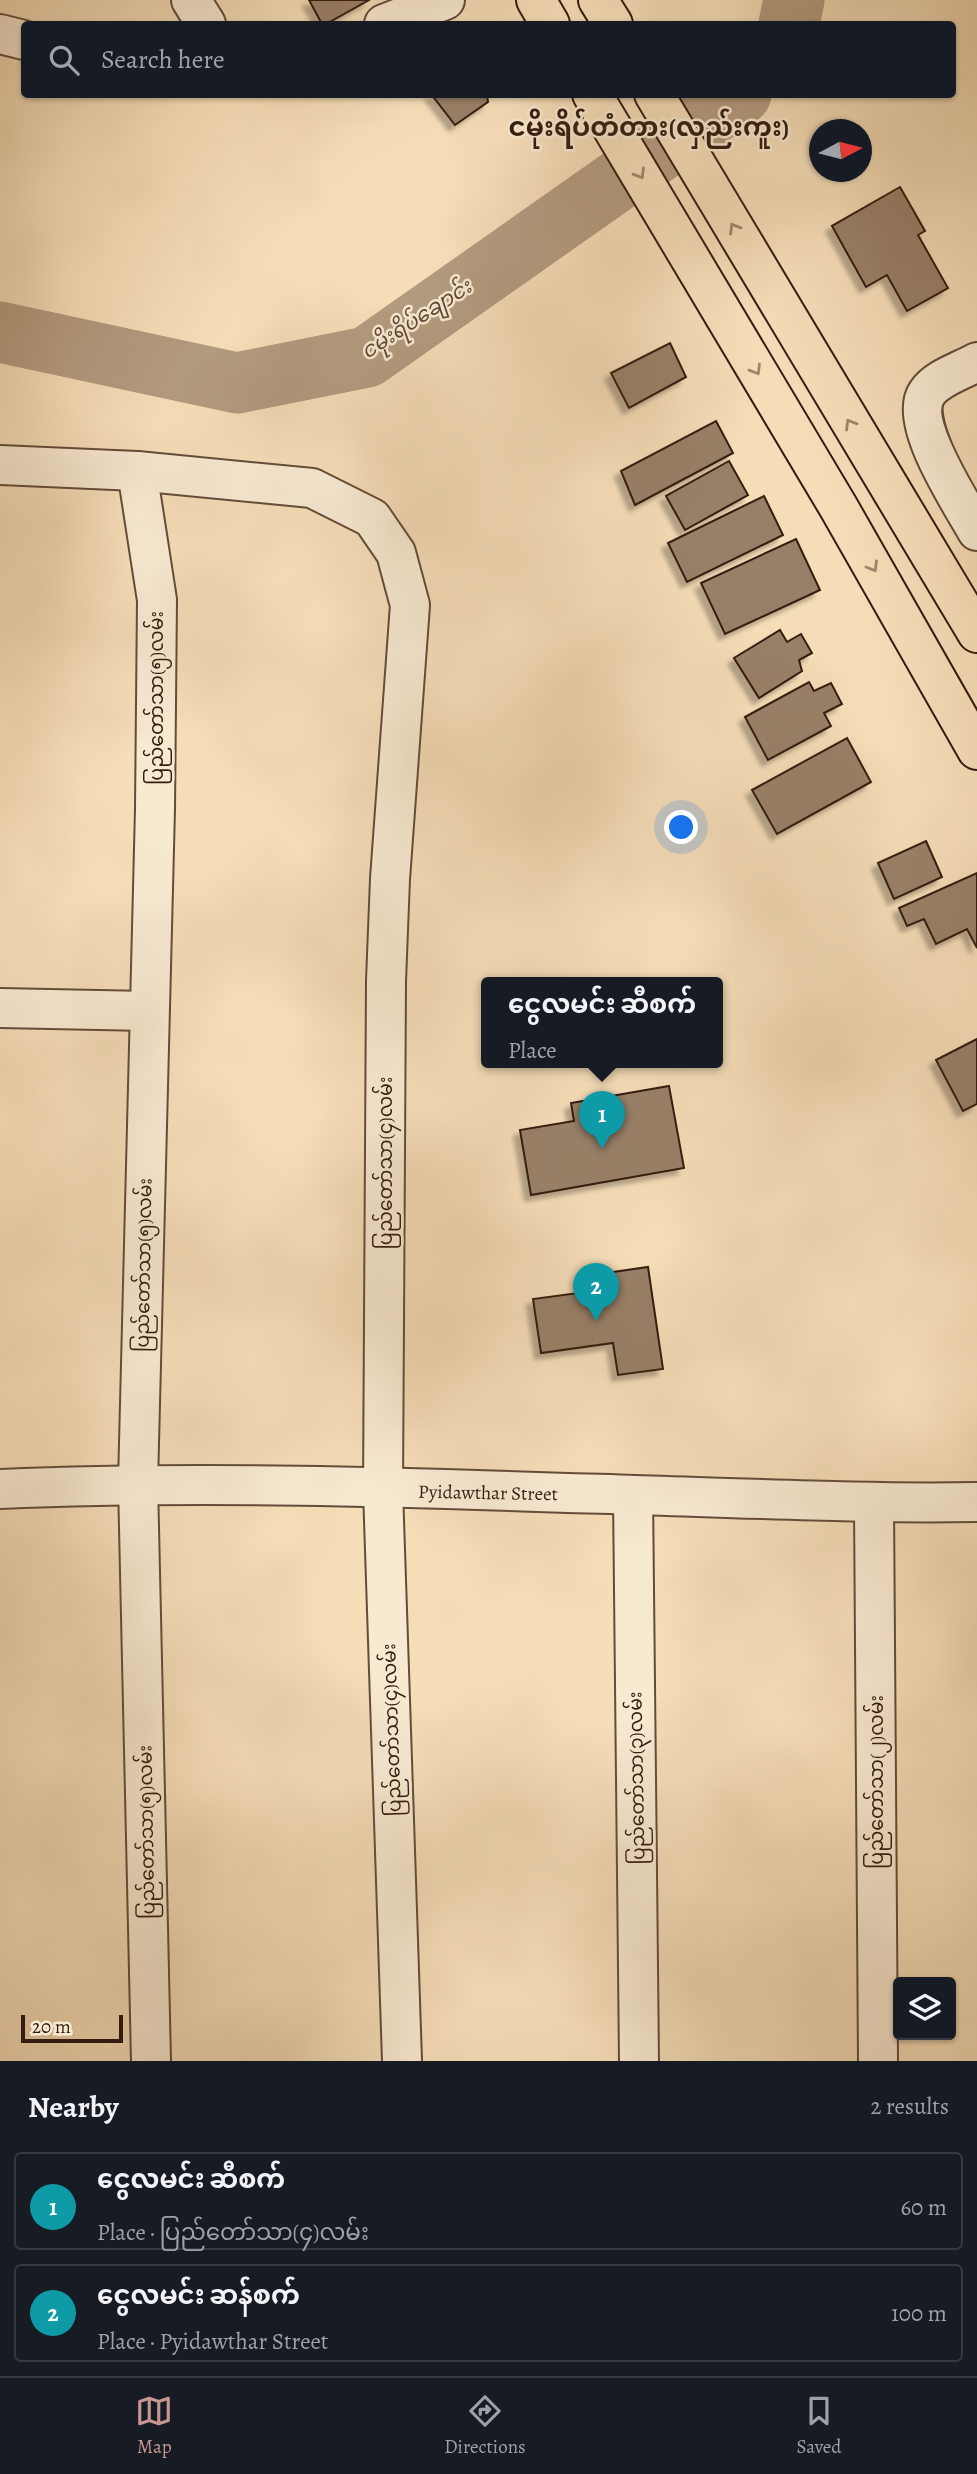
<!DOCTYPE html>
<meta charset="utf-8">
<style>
:root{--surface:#171b24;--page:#20242c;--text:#f1f3f6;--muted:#9ea1a6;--line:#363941;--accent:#c59692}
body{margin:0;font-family:Alegreya,"Noto Sans Myanmar",serif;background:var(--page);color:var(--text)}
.controls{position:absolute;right:21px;bottom:21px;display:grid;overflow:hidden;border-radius:7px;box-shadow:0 2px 5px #0004}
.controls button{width:63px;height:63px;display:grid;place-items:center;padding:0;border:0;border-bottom:2px solid var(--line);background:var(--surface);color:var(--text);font:35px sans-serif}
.compass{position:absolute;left:809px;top:119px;width:63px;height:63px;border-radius:50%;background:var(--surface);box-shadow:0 2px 5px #0004;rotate:83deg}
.scale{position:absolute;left:21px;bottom:18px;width:102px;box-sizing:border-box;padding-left:7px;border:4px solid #341c10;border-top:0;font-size:19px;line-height:24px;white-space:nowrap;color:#341c10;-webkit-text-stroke:5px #f8e9d1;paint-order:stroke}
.you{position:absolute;left:682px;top:828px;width:24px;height:24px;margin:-18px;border:5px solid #fff;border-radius:50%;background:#1a73e8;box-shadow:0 0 0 10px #1a73e833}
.badge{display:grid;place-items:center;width:46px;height:46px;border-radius:50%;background:var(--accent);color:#fff;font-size:23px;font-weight:700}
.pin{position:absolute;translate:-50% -58px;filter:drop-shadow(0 2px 4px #0008)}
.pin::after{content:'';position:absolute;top:37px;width:24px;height:21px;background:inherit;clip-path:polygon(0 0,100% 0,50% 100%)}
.popup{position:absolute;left:481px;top:977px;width:242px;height:91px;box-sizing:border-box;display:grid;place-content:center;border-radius:7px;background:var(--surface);filter:drop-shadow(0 2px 5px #0005);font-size:23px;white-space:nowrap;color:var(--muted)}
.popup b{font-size:26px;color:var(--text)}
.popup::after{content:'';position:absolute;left:50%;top:100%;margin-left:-14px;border:14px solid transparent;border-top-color:var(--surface)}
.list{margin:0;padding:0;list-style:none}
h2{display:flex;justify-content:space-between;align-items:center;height:91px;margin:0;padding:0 28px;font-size:30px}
h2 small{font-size:23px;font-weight:400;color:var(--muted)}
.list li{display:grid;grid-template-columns:46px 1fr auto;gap:21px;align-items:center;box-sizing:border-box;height:98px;margin:0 14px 14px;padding:0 14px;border:2px solid var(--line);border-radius:7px}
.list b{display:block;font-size:26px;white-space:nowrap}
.list p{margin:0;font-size:23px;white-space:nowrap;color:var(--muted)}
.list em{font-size:23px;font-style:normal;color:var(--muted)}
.icon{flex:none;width:38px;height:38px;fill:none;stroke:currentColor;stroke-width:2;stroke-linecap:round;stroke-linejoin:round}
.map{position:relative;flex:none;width:977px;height:2061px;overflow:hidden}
.search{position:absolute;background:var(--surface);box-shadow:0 2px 5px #0004;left:21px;right:21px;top:21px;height:77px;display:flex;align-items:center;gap:18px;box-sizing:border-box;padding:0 24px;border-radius:7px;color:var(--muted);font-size:26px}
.sheet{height:315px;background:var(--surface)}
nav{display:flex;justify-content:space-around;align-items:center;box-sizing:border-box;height:98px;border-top:2px solid var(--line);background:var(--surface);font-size:19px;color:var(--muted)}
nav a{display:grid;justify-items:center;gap:4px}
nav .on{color:var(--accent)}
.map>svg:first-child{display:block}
</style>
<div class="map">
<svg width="977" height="2061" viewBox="0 0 977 2061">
<defs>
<filter id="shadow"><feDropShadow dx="-6" dy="6" stdDeviation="2" flood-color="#0004"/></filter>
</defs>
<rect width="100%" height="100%" fill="#f5ddb8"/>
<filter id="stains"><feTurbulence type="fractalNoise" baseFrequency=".00286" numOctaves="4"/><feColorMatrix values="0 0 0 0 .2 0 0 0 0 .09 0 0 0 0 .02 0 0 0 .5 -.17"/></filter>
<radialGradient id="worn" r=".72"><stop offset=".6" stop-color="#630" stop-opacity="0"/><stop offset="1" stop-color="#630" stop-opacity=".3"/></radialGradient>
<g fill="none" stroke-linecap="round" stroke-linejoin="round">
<!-- river -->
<g stroke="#b39b7f" stroke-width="61">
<polyline points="789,24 794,0"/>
<polyline points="0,332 237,383 367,357 741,94"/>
</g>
</g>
<!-- building -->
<g fill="#988067" stroke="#341c10" stroke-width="2" filter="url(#shadow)">
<polygon points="309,0 369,0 326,24 322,24"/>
<polygon points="431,94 487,94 488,102 455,125"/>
<polygon points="900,187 925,231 918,235 948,288 907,311 887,275 866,287 832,226"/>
<polygon points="670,343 686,377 629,408 611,373"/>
<polygon points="716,421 733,453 635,505 621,471"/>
<polygon points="729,461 748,495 685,530 666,496"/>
<polygon points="764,496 783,535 687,582 668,543"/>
<polygon points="796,539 820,590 725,634 701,583"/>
<polygon points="780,630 787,642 801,634 812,653 799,660 802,671 759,698 734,658"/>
<polygon points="809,682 814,691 831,683 842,704 824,713 831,726 768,760 745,717"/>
<polygon points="847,738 871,782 777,834 752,790"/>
<polygon points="926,841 942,877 894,899 878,863"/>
<polygon points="977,873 977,948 967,929 936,944 924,919 907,926 899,908"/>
<polygon points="977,1039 977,1104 963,1111 936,1060"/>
<polygon points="669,1086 684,1168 531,1195 520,1130 574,1121 571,1103"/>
<polygon points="648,1267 663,1369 618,1375 613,1343 541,1353 533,1299 601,1290 599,1274"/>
</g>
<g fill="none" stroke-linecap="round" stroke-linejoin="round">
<defs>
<g id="street">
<polyline points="191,0 206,24"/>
<polyline points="384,24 445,0"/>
<polyline points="0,34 24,40"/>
<path d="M977 362C961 371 937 378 927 393 907 422 962 504 977 531"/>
<polyline points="0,465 137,471 312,488 372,518 396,553 410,605 390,879 386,981 383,1490 402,2061"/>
<polyline points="137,471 157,600 155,809 138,1483 151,2061"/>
<polyline points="0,1008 148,1011"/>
<path d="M0 1489C211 1480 423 1488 634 1495 748 1498 862 1504 977 1502"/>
<polyline points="633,1495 639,2061"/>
<polyline points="874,1504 878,2061"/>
</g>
<g id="highway">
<polyline points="536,0 550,24"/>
<polyline points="598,0 613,24"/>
<polyline points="592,94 839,508 977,750"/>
<polyline points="654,94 977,633"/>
</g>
</defs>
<!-- street casing -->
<use href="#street" stroke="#644c3a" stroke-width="42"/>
<!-- highway casing -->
<use href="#highway" stroke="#341c10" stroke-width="42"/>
<!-- street -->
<use href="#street" stroke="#f8e9d1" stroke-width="38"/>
<!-- highway -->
<use href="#highway" stroke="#f5ddb8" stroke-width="38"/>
</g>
<!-- one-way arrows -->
<defs><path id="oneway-chevron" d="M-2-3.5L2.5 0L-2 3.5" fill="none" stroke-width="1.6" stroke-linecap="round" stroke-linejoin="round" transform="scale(1.75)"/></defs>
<g stroke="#9e866c">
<use href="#oneway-chevron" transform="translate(640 174) rotate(59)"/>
<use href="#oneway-chevron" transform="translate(734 228) rotate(-121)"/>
<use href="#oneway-chevron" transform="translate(756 370) rotate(59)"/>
<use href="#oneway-chevron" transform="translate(850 424) rotate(-121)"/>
<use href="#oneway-chevron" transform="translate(873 567) rotate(60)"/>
</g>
<g text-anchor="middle" stroke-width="5" stroke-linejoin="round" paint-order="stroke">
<!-- street labels -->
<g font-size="19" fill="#341c10" stroke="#f8e9d1">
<text transform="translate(156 698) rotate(-90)" y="7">ပြည်တော်သာ(၅)လမ်း</text>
<text transform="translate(385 1163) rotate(-90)" y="7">ပြည်တော်သာ(၄)လမ်း</text>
<text transform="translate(143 1265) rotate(-89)" y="7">ပြည်တော်သာ(၅)လမ်း</text>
<text transform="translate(488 1492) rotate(1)" y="7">Pyidawthar Street</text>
<text transform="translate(391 1730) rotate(-92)" y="7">ပြည်တော်သာ(၄)လမ်း</text>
<text transform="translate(636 1778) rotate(-91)" y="7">ပြည်တော်သာ(၃)လမ်း</text>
<text transform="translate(876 1782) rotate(-90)" y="7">ပြည်တော်သာ(၂)လမ်း</text>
<text transform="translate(146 1832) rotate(-91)" y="7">ပြည်တော်သာ(၅)လမ်း</text>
</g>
<!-- water labels -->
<g font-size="21" font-style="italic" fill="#604837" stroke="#f8e9d1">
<text transform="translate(416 319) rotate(-33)" y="7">ငမိုးရိပ်ချောင်း</text>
</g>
<!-- district labels -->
<g font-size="26" font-weight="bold" fill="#341c10" stroke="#f8e9d1">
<text x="649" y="136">ငမိုးရိပ်တံတား(လှည်းကူး)</text>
</g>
</g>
<rect width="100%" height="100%" filter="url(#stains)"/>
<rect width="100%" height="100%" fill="url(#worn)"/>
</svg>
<div class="controls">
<button><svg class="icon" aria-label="layers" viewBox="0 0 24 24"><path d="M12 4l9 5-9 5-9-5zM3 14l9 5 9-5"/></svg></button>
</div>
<svg class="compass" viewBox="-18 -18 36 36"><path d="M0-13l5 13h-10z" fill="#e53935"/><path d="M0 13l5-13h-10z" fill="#9ea1a6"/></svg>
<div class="scale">20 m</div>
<div class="you"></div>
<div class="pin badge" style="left:602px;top:1149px;background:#0f9aa8">1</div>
<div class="popup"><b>ငွေလမင်း ဆီစက်</b>Place</div>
<div class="pin badge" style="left:596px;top:1321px;background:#0f9aa8">2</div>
<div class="search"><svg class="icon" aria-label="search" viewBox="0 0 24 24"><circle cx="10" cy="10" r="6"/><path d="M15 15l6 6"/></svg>Search here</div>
</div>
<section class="sheet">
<h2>Nearby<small>2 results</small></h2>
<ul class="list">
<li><span class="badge" style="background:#0f9aa8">1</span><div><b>ငွေလမင်း ဆီစက်</b><p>Place · ပြည်တော်သာ(၄)လမ်း</p></div><em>60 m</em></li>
<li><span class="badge" style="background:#0f9aa8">2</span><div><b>ငွေလမင်း ဆန်စက်</b><p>Place · Pyidawthar Street</p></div><em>100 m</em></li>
</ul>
</section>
<nav>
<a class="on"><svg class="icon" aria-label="map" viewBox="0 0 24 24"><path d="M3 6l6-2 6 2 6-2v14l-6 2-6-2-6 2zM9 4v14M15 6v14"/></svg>Map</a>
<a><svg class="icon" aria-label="directions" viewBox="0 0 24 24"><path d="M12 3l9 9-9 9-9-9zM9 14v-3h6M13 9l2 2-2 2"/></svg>Directions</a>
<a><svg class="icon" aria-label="saved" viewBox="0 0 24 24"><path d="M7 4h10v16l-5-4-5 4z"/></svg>Saved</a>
</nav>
